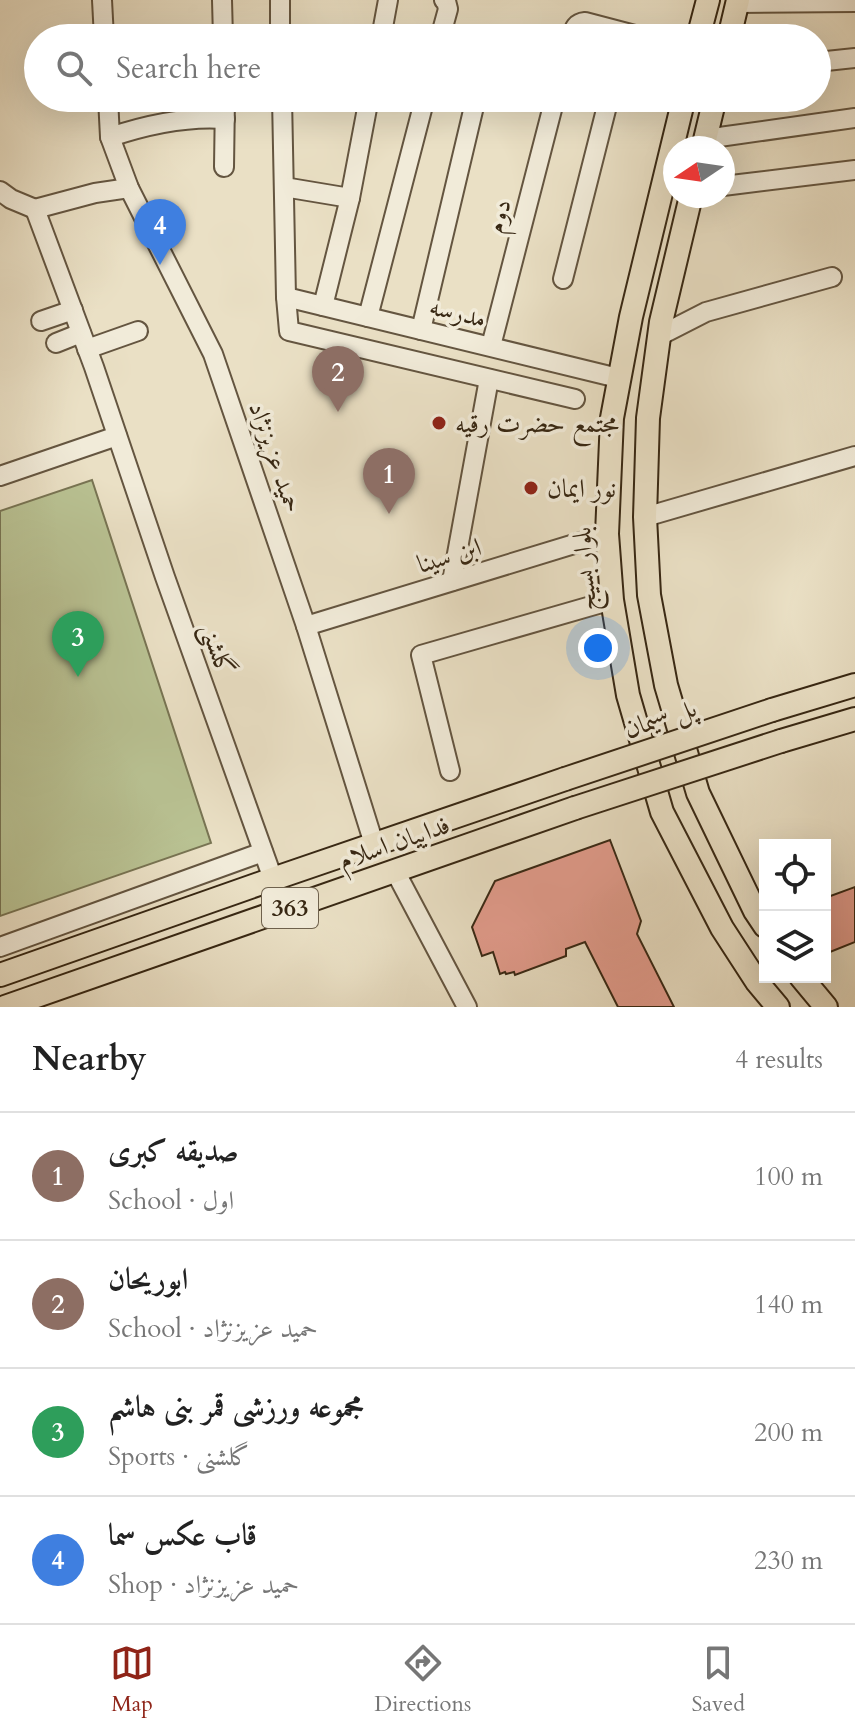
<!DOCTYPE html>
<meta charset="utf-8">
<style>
:root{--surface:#fff;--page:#f2f2f2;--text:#222;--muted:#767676;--line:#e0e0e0;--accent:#8f2418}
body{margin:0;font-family:Cardo,Amiri,serif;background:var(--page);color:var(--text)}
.controls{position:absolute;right:24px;bottom:24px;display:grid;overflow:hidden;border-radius:0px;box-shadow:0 8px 32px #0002}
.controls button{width:72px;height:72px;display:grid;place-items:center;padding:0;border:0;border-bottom:2px solid var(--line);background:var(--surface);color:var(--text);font:40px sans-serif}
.compass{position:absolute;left:663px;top:136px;width:72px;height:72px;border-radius:50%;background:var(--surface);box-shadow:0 8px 32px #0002;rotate:257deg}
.you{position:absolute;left:598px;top:648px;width:28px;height:28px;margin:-20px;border:6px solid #fff;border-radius:50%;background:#1a73e8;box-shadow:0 0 0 12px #1a73e833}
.badge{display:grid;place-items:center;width:52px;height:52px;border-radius:50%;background:var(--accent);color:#fff;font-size:26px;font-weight:700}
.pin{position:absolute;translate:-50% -66px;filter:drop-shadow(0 2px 4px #0008)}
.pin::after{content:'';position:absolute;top:42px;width:28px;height:24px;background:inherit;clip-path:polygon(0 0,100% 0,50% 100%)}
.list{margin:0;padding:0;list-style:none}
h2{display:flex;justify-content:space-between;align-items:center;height:104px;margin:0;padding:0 32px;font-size:34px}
h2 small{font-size:26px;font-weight:400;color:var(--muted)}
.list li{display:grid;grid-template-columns:52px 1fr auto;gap:24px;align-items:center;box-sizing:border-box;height:128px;padding:0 32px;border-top:2px solid var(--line)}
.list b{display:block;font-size:30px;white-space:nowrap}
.list p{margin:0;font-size:26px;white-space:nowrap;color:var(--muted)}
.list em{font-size:26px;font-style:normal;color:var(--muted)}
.icon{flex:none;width:44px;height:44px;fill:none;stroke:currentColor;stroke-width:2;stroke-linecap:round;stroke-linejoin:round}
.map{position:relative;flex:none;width:855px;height:1007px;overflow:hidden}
.search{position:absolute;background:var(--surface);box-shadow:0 8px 32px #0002;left:24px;right:24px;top:24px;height:88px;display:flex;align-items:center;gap:20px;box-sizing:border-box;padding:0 28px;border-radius:44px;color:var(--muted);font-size:30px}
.sheet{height:616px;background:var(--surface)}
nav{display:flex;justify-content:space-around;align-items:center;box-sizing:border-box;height:112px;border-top:2px solid var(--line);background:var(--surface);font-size:22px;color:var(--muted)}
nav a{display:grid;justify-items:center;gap:4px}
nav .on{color:var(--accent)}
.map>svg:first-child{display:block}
</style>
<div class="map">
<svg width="855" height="1007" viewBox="0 0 855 1007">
<rect width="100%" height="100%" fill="#eae0c5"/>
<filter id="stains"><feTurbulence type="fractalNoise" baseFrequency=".0025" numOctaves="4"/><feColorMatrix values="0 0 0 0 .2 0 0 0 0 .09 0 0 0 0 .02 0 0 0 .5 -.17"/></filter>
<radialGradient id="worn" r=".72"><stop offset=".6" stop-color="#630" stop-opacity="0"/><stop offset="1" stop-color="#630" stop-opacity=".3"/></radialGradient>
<!-- green -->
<polygon fill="#b9c293" stroke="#787453" stroke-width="2" points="92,480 211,843 0,916 0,511"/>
<!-- building -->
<g fill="#e39c8d" stroke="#372713" stroke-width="2">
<polygon points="610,840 641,921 637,934 674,1007 618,1007 585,942 566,949 566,956 515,975 514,972 506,974 505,972 500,974 493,952 482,956 472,927 495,881"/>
<polygon points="855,887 855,942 825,954 825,898"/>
</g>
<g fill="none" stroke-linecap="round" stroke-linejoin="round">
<defs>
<g id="minor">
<polyline points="102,0 104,38"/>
<polyline points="222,0 223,38"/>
<polyline points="280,0 280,38"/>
<polyline points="737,3 855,2"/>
<polyline points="381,38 388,0"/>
<polyline points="440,38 448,9 446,1 444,0"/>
<path d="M571 38C574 29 575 23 585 22L646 38"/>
<polyline points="817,62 855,58"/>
<polyline points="108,98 110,137 129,188 213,354 306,626 374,844"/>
<polyline points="282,98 286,297 289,331 575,399"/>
<path d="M110 137C146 125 187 116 225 119"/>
<polyline points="705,139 855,118"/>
<polyline points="224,167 225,98"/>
<polyline points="723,186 855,170"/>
<polyline points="284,187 350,198"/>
<polyline points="0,191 11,199 35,209 95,193 129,188"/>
<polyline points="35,209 94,367 165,577 273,879"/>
<polyline points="563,279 609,98"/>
<polyline points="286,297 618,378"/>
<polyline points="323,306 350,198 369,98"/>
<polyline points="368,317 425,98"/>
<polyline points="41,321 73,310"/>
<polyline points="421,330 476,98"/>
<polyline points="659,336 706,312 832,277"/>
<polyline points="56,343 81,333"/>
<polyline points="491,346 555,98"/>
<polyline points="87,349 138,331"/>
<polyline points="0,476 117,436"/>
<polyline points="645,517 855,456"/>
<polyline points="452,581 489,379"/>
<polyline points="306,626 607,534"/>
<polyline points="450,771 421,655 612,600"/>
<polyline points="395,871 467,1007"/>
<polyline points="0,947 263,852"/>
</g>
<g id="major">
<polyline points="698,38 708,0"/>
<polyline points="729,38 738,0"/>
<polyline points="684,98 631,317 612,418 607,534 612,600 628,695 662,812 722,928 757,982 778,1007"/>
<polyline points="703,148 715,98"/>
<polyline points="691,196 661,322 648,418 645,517 649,595 666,685 698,793 755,911 765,926"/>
<polyline points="772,710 855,685"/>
<polyline points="781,741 855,719"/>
<polyline points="0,975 273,879 565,779"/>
<polyline points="801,977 826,1007"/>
<polyline points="5,1007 575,808"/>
</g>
</defs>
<!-- minor casing -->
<use href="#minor" stroke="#645540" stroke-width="22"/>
<!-- major casing -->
<use href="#major" stroke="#372713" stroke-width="26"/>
<!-- minor -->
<use href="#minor" stroke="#f1ebd9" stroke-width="18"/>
<!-- major -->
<use href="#major" stroke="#eae0c5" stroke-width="22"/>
<defs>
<g id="major-bridge">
<polyline points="565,779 772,710"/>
<polyline points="575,808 781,741"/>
</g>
</defs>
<!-- major-bridge casing -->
<use href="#major-bridge" stroke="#372713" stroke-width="26" stroke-linecap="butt"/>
<!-- major-bridge -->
<use href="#major-bridge" stroke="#eae0c5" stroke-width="22"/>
</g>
<!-- markers -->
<g fill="#8f2418" stroke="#f1ebd9" stroke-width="3">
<circle cx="439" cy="423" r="8"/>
<circle cx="531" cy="488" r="8"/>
</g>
<g text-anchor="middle" stroke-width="7" stroke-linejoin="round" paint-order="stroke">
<!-- shield labels -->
<rect fill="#f1ebd9" stroke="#6f624e" stroke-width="2" x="262" y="888" width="56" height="40" rx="6"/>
<g font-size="24" font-weight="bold" fill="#372713">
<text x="290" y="916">363</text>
</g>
<!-- street labels -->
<g font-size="26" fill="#372713" stroke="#f1ebd9">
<text transform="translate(498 216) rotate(-75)" y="9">دوم</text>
<text transform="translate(458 312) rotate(14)" y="9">مدرسه</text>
<text transform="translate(276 457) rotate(71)" y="9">حمید عزیزنژاد</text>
<text transform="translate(449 555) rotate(-17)" y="9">ابن سینا</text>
<text transform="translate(584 569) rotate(-94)" y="9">بلوار بسیج</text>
<text transform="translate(218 649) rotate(70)" y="9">گلشنی</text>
<text transform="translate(660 718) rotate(-18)" y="9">پل سیمان</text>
<text transform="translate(394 842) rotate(-19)" y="9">فداییان اسلام</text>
</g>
<!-- poi labels -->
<g font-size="26" fill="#372713" stroke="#f1ebd9" text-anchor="start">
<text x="455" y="432">مجتمع حضرت رقیه</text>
<text x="547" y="497">نور ایمان</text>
</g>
</g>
<rect width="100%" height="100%" filter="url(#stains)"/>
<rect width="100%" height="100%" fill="url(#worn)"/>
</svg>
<div class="controls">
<button><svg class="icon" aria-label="locate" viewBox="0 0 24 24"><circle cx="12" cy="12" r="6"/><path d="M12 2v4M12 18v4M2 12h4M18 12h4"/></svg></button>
<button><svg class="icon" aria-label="layers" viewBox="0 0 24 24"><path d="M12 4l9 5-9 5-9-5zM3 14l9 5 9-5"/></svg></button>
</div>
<svg class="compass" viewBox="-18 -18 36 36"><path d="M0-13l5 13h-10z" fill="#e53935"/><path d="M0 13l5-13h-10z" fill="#767676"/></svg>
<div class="you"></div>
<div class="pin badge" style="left:389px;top:514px;background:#8d6e63">1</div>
<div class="pin badge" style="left:338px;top:412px;background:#8d6e63">2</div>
<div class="pin badge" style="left:78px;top:677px;background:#2e9e5b">3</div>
<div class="pin badge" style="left:160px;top:265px;background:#3f7fe0">4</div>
<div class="search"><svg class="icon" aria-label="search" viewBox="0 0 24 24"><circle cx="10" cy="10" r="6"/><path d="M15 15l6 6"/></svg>Search here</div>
</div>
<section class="sheet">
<h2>Nearby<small>4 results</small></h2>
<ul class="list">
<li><span class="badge" style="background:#8d6e63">1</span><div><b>صدیقه کبری</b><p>School · اول</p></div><em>100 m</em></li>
<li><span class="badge" style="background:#8d6e63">2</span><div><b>ابوریحان</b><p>School · حمید عزیزنژاد</p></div><em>140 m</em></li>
<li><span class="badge" style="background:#2e9e5b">3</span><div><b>مجموعه ورزشی قمر بنی هاشم</b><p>Sports · گلشنی</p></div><em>200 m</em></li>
<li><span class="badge" style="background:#3f7fe0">4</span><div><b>قاب عکس سما</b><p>Shop · حمید عزیزنژاد</p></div><em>230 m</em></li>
</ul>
</section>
<nav>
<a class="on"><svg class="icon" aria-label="map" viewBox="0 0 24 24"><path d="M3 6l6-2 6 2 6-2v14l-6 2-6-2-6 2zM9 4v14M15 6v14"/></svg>Map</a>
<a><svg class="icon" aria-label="directions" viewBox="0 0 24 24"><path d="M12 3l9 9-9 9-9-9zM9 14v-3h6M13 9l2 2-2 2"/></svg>Directions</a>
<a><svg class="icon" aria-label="saved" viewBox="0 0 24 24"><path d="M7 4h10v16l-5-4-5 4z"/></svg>Saved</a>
</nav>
